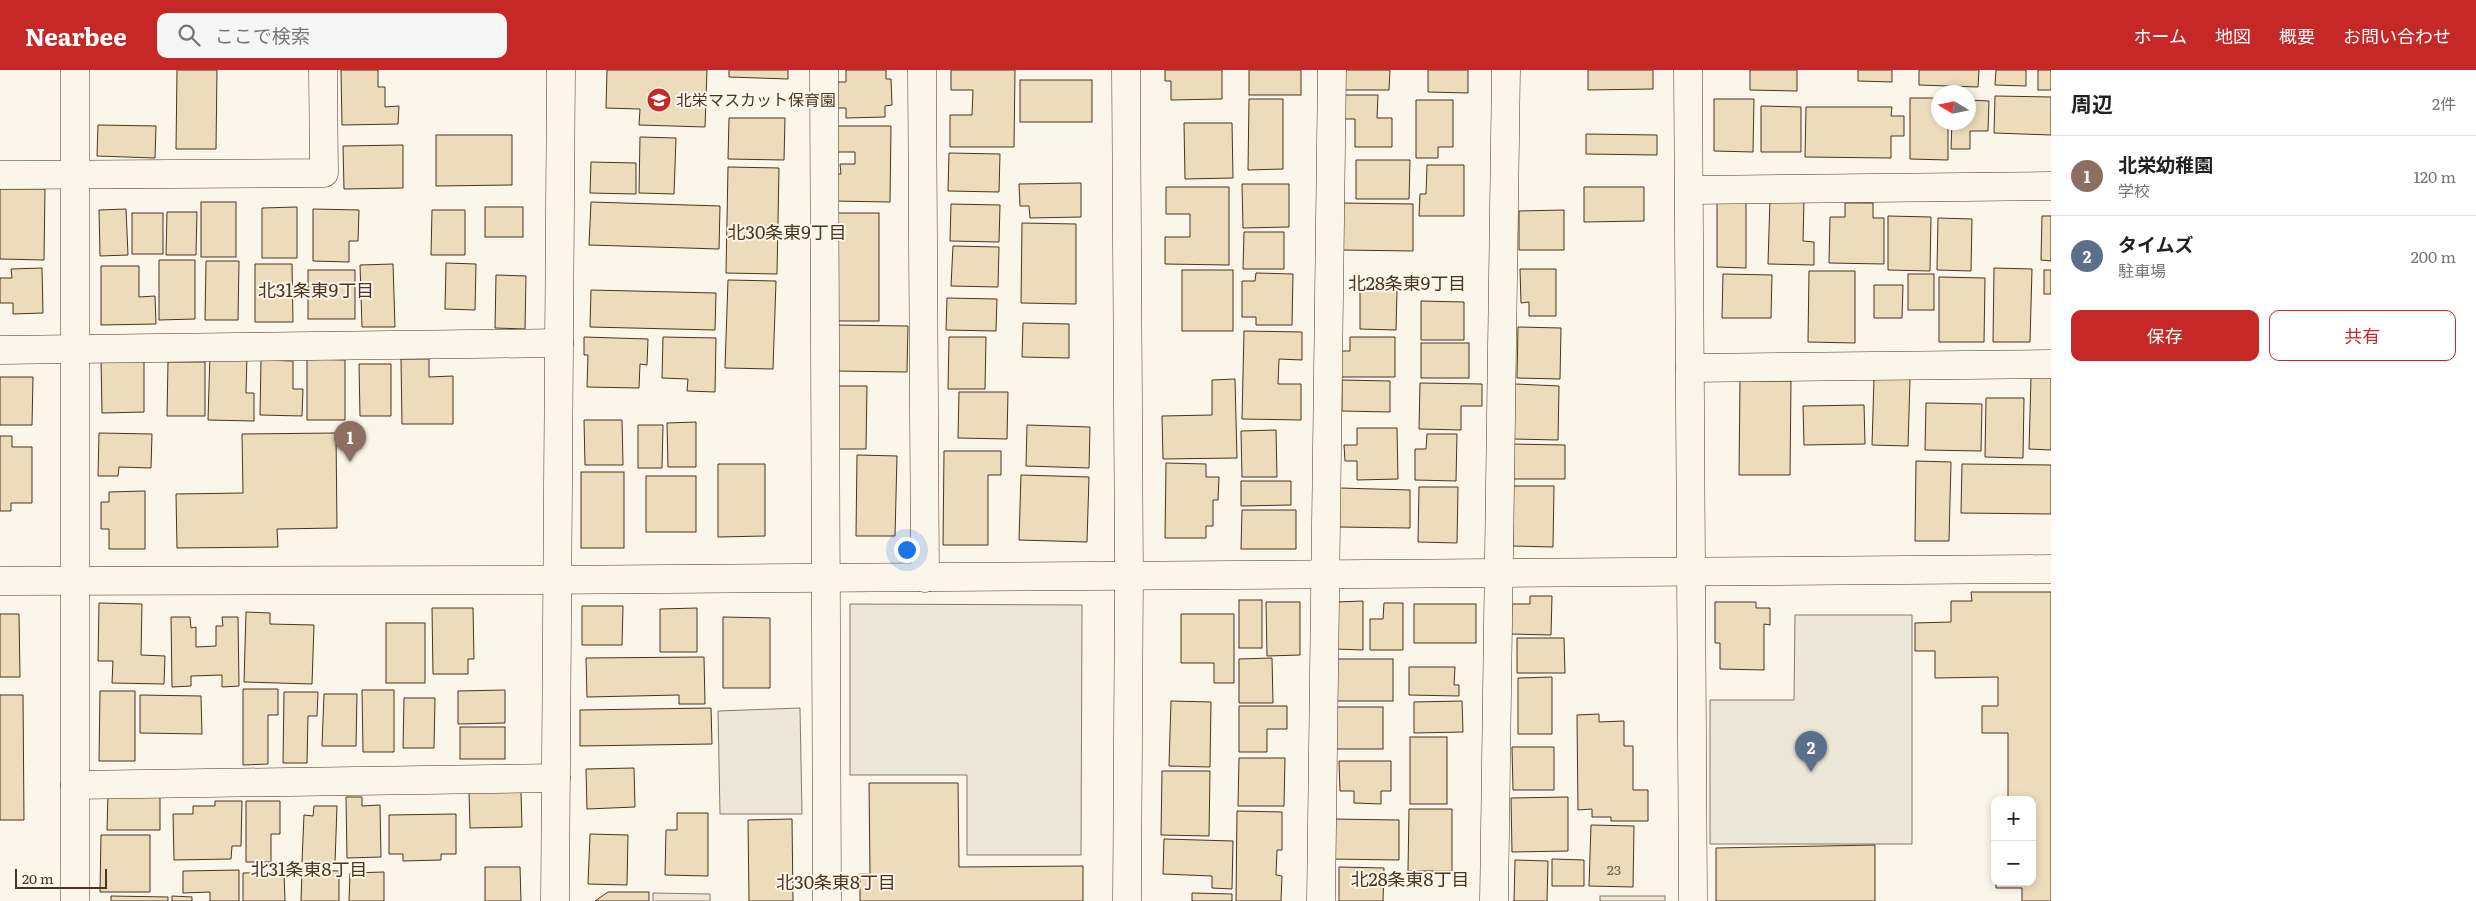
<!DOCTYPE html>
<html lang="ja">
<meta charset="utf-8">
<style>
:root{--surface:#fff;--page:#f6f6f6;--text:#222;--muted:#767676;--line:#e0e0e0;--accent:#c62828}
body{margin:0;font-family:Literata,"Noto Sans JP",serif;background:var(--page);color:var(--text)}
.controls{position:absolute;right:15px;bottom:15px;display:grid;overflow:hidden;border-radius:10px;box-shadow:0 2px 8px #0003}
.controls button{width:45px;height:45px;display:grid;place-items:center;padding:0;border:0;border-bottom:1px solid var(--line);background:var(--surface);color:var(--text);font:25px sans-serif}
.compass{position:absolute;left:1931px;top:15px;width:45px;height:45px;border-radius:50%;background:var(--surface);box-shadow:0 2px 8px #0003;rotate:280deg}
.scale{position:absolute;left:15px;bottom:12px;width:92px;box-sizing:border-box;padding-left:5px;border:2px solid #4a3520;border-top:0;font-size:14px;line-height:18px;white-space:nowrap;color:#4a3520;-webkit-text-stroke:4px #fbf6e9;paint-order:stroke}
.you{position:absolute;left:906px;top:479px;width:18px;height:18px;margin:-12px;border:4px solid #fff;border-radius:50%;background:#1a73e8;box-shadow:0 0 0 8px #1a73e833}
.badge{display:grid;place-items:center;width:32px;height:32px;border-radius:50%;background:var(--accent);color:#fff;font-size:16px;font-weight:700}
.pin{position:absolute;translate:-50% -41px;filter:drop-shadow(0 1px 2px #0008)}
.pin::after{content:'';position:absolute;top:26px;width:18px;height:15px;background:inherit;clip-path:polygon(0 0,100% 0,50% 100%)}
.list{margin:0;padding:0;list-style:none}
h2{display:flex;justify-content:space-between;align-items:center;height:65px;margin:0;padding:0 20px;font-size:21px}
h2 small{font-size:16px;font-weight:400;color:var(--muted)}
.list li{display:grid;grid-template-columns:32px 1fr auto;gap:15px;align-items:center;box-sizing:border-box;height:80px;padding:0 20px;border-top:1px solid var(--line)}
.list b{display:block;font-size:19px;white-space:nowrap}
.list p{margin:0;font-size:16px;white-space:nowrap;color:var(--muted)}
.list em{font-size:16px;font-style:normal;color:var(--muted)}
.actions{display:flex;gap:10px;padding:15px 20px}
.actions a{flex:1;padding:11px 0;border:1px solid var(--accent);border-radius:10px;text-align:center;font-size:18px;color:var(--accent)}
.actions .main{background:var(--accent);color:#fff}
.icon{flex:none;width:28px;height:28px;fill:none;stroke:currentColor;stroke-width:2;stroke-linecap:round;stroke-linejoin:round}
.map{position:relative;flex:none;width:2051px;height:831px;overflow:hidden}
header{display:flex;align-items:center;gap:30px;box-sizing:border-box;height:70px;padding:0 25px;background:var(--accent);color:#fff}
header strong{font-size:24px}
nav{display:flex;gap:28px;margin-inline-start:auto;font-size:18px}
.search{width:350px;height:45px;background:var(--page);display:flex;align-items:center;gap:12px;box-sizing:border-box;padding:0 18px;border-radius:10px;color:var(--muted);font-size:19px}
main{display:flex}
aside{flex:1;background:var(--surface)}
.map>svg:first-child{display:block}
</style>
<header>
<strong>Nearbee</strong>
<div class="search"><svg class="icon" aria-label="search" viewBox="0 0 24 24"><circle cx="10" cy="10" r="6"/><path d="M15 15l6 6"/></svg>ここで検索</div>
<nav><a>ホーム</a><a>地図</a><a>概要</a><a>お問い合わせ</a></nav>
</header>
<main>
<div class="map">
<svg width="2051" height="831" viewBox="0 0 2051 831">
<rect width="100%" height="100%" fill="#fbf6e9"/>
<!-- green -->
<polygon fill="#ede6d9" stroke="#887966" points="653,823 710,824 710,831 653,831"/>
<!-- parking -->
<g fill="#ede7d9" stroke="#887966">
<polygon points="850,534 1082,535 1081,785 967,785 967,705 850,705"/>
<polygon points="1795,545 1912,545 1912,774 1710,774 1710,630 1794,630"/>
<polygon points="800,638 802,744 720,744 718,641"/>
<rect x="1600" y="826" width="65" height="5"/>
</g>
<!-- building -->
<g fill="#ecdcbc" stroke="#4a3520">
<polygon points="177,0 217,0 216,79 176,79"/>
<polygon points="341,0 378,0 378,17 385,17 385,37 399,36 398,54 342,55"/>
<polygon points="607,0 707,0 705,57 639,55 640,39 606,38"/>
<polygon points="729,0 788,0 788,9 729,7"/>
<polygon points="846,0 886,0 886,9 891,9 892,35 885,36 885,47 846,48 846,38 835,38 834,12 846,12"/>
<polygon points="951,0 1015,0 1014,77 950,77 950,45 972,45 973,20 951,20"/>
<polygon points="1165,0 1222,0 1222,29 1171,30 1171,11 1165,11"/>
<rect x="1249" y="0" width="52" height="25"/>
<polygon points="1342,0 1390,0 1389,20 1342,20"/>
<polygon points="1428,0 1468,0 1468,23 1428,22"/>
<polygon points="1588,0 1653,0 1653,19 1588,20"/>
<polygon points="1750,0 1797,0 1797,21 1750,20"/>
<polygon points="1858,0 1892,0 1892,12 1858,11"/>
<polygon points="1919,0 1979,0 1978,17 1919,15"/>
<polygon points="1996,0 2026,0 2026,16 1995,15"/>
<rect x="2038" y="0" width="13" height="20"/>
<rect x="1020" y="10" width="72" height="42"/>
<polygon points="1344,25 1378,25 1377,48 1392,48 1392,77 1355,77 1355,49 1344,49"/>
<polygon points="1995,26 2051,27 2051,65 1994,63"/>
<polygon points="1910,28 1938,28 1938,52 1948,52 1948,90 1910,89"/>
<polygon points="1249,29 1283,29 1283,99 1248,100"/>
<polygon points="1714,29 1754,29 1753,82 1714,81"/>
<polygon points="1416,30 1453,30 1453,77 1438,77 1438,88 1416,88"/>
<polygon points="1968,30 1989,31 1988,61 1970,61 1970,79 1951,79 1952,52 1968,52"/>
<polygon points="1761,36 1801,37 1801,82 1761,82"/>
<polygon points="1806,37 1892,37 1891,46 1904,46 1904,66 1891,66 1891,88 1805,87"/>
<polygon points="729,48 785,48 784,90 728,89"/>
<polygon points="1184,53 1232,53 1233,108 1185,109"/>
<polygon points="98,55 156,56 155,88 97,86"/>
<polygon points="835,56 891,56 890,132 833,131 833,104 841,104 840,94 855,94 855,82 834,82"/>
<polygon points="1586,64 1657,65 1657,85 1586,84"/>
<polygon points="436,65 512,65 512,115 436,116"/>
<polygon points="640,67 676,68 674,124 639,123"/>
<polygon points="403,75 403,118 344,119 343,76"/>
<polygon points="949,83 1000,84 999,122 948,121"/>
<polygon points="1356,90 1410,90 1409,129 1356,129"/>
<polygon points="591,92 636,93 636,124 590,123"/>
<polygon points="1427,95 1464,95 1464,146 1419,146 1420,124 1426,124"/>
<polygon points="728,97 779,98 777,204 726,203"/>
<polygon points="1081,113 1081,147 1030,148 1029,136 1020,136 1019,114"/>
<polygon points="1242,114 1289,114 1289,157 1243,158"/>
<polygon points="1166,117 1229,117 1229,195 1165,194 1165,167 1190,167 1190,144 1166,144"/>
<polygon points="1584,117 1644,117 1644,151 1584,152"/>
<polygon points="0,119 45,119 44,190 0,189"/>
<polygon points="1770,128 1804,129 1803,171 1814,172 1814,195 1768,194"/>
<rect x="201" y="132" width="35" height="55"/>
<polygon points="591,132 720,136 719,179 589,175"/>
<polygon points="1717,132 1746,132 1746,198 1717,197"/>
<polygon points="1341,133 1413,134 1413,181 1341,180"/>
<polygon points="1845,133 1873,133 1873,148 1884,148 1884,194 1829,193 1830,147 1845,147"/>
<polygon points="951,134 1000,135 999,172 950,171"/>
<polygon points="297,137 297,188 262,188 262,138"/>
<rect x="485" y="137" width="38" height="30"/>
<polygon points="126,139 128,185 100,186 99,140"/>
<polygon points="313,139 359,140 358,171 349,171 349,192 313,191"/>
<polygon points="432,140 465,140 465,185 431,185"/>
<polygon points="1564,140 1564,180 1519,180 1519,141"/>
<polygon points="167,142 197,142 196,185 166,185"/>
<rect x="132" y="143" width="31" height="41"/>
<rect x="837" y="143" width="42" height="108"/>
<polygon points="1888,146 1931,147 1930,201 1888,200"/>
<polygon points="2042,146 2051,146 2051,191 2041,190"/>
<polygon points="1938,148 1972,149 1971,201 1937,200"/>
<polygon points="1022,153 1076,154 1076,234 1021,233"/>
<polygon points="1244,162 1284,162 1284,199 1243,199"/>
<polygon points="953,176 999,177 998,217 951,216"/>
<polygon points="159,190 195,190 195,249 159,250"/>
<polygon points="206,191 239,191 238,250 205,250"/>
<polygon points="446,193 476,194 475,240 445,239"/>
<polygon points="255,194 292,194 293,252 255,252"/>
<polygon points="393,194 395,257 362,257 360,195"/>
<polygon points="101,196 139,196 139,227 155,226 156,254 101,255"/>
<polygon points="42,198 43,243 13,244 13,233 0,233 0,208 12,208 11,199"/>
<polygon points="1994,198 2032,199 2030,272 1993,272"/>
<polygon points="1520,199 1556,199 1556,246 1529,246 1529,232 1521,233"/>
<rect x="308" y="200" width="47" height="49"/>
<rect x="1182" y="200" width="51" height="61"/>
<rect x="2044" y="200" width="7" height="24"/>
<polygon points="1809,201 1855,201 1855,273 1808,272"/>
<polygon points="1256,203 1293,204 1292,255 1256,255 1256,247 1242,247 1242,211 1255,211"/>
<polygon points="1723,204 1772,205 1771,248 1722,248"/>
<rect x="1908" y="204" width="26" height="36"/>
<polygon points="496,205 526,206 525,259 495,258"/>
<polygon points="1939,207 1985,208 1984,272 1939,272"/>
<polygon points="728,210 776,211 773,299 725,298"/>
<polygon points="1874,215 1903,215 1902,248 1874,248"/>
<polygon points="1360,219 1397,220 1396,260 1360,259"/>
<polygon points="591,220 716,223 715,260 590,257"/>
<polygon points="947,228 997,229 996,261 946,260"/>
<polygon points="1421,231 1464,232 1464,270 1421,270"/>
<polygon points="1023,253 1069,254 1069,288 1022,287"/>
<polygon points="835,255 908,256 907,302 834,301"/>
<polygon points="1518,257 1561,258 1560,309 1517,308"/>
<polygon points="1244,261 1302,262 1302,290 1279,289 1278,314 1301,314 1301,350 1242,349"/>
<polygon points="584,267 648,269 647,295 640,294 639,318 587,317 588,285 584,285"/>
<polygon points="663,267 716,268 715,322 687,321 688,309 662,308"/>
<polygon points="949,267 986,267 985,319 948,319"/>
<polygon points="1350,267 1395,267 1395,307 1341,307 1341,281 1350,281"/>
<rect x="1421" y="273" width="48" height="35"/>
<polygon points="210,283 247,284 246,323 254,323 254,351 208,350"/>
<polygon points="101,289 144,289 144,342 102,343"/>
<polygon points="307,289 345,290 345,350 307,350"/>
<polygon points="401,289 429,289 429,307 453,306 453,354 402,354"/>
<polygon points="261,290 293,291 293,319 303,319 302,346 260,345"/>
<polygon points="168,292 205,292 205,346 167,346"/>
<polygon points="359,294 391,294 391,346 360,346"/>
<polygon points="0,307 33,307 32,355 0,355"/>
<polygon points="2031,307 2051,307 2051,380 2029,379"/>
<polygon points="1874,308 1910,309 1908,376 1872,375"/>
<polygon points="1235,309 1237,388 1163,389 1162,346 1212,345 1212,310"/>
<polygon points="1342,310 1390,311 1390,342 1342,341"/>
<polygon points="1740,311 1791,311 1790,405 1739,405"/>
<polygon points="1420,313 1482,314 1482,336 1461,336 1461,360 1419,359"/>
<polygon points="1515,314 1559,316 1558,370 1513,369"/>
<polygon points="831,316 867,316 866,379 831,379"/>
<polygon points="959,322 1008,322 1007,369 958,368"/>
<polygon points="1986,328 2024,328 2023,388 1985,387"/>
<polygon points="1926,333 1982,334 1981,381 1925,380"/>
<polygon points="1864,335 1865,374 1804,375 1803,336"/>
<polygon points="584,350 622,350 623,395 585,395"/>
<polygon points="696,352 696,397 668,397 667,353"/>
<polygon points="638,355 663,355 662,398 638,398"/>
<polygon points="1027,355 1090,357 1089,398 1026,396"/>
<polygon points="1357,358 1397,358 1398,409 1357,410 1357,391 1345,391 1344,375 1357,375"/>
<polygon points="1276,360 1277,407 1242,407 1241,361"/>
<polygon points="99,363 152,364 151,398 119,397 118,406 98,406"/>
<polygon points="336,363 337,458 277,459 278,477 177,478 176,424 243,423 242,364"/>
<polygon points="1427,364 1457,364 1456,411 1415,410 1415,379 1426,379"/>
<polygon points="0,366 12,366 12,377 32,377 32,433 11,433 11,441 0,441"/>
<polygon points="1509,374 1565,375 1565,409 1509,409"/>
<polygon points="944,381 1001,381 1001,405 988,405 988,475 943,475"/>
<polygon points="857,385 897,386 895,466 856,466"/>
<polygon points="1916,391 1951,392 1949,471 1915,471"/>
<polygon points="1166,393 1206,394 1206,407 1219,407 1218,430 1213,430 1213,456 1206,456 1206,468 1165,468"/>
<polygon points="718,394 765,394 765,466 718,467"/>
<polygon points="1962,394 2051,395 2051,444 1961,443"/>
<rect x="581" y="402" width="43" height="76"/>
<polygon points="1021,405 1089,407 1087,472 1019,470"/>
<rect x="646" y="406" width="50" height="56"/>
<polygon points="1241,411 1291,411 1291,435 1241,436"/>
<polygon points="1513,416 1554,416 1553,477 1513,476"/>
<polygon points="1419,417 1458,417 1457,473 1418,472"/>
<polygon points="1340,418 1410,420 1410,458 1339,457"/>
<polygon points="145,421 145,479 109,479 109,459 101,459 101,432 109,432 109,422"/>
<polygon points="1242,440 1296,440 1296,479 1241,479"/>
<polygon points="1971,522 2051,522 2051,831 2022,831 2022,818 1996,818 1996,812 2032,812 2032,730 2008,730 2008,663 1982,663 1982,636 1998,636 1998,607 1935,608 1935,581 1915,581 1915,553 1951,552 1951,531 1972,531"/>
<polygon points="1530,526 1552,526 1551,565 1511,564 1512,534 1530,534"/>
<rect x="1239" y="530" width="23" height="48"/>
<polygon points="1363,531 1363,580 1335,579 1336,532"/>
<polygon points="1266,532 1300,532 1300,585 1267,586"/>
<polygon points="1715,532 1756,532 1756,538 1770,538 1770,555 1764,554 1764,600 1720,599 1720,573 1715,573"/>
<polygon points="99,533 142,534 141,585 165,586 164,614 112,613 113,591 98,591"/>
<polygon points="1384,533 1403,533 1403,580 1370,580 1370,549 1383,549"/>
<rect x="1414" y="534" width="62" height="39"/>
<polygon points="582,536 623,536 622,575 582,575"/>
<polygon points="432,538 473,538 474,589 468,589 468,604 433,604"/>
<polygon points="697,538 697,582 660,582 660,539"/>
<polygon points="246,542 270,543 270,554 314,555 312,614 244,612"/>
<polygon points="0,544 19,544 20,607 0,607"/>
<polygon points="1181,544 1234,544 1234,613 1214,613 1214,593 1181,593"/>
<polygon points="171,547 190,547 191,558 196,557 196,577 216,576 216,556 223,556 222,547 238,547 239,616 222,617 222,605 191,606 191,616 172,617"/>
<polygon points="723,547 770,548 770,618 723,618"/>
<rect x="386" y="553" width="39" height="60"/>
<polygon points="1517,568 1564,568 1565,603 1517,603"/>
<polygon points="704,587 705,634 679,634 679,625 587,627 586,588"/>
<polygon points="1272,588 1273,633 1239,633 1239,589"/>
<rect x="1337" y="589" width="56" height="42"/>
<polygon points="1409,597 1455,597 1454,615 1459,615 1459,626 1409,625"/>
<polygon points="1552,607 1552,664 1518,664 1518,608"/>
<polygon points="243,619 278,619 278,645 268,645 268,694 243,695"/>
<polygon points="362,620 394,620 394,682 363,682"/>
<polygon points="505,620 505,653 458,654 458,621"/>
<polygon points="100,621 135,621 135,691 99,691"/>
<polygon points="284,622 318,622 317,646 308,646 307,693 283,693"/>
<polygon points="324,624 357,624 356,676 322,676"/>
<polygon points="0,625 23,625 24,750 0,750"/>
<polygon points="140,625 201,626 202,664 140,663"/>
<polygon points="404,628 435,628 434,678 403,678"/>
<polygon points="1171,631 1211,632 1210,697 1169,696"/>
<polygon points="1462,631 1463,662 1414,663 1414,632"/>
<polygon points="1239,636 1287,636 1287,659 1267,659 1267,682 1239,682"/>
<rect x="1332" y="637" width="51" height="42"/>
<polygon points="711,638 712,674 580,676 580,640"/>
<polygon points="1599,644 1599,652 1624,651 1624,676 1633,676 1633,720 1648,720 1648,751 1611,751 1611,747 1592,747 1592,739 1578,740 1577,645"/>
<rect x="460" y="657" width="45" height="32"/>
<rect x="1410" y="667" width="37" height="67"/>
<polygon points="1512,677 1554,677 1554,720 1513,720"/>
<polygon points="1239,688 1285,688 1284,736 1238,736"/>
<polygon points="1339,691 1391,691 1391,721 1381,721 1381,734 1354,733 1354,721 1340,721"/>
<polygon points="634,698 635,737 587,739 586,699"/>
<polygon points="1162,701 1210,701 1209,766 1161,765"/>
<polygon points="869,713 958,713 959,797 1083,796 1083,831 860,831 860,804 870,804"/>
<polygon points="521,721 522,757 470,758 469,722"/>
<polygon points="108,723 160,723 160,760 107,760"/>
<polygon points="346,727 362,727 362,736 380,735 381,787 347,788"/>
<polygon points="1568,727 1568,781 1512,782 1511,728"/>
<polygon points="215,731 242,731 241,776 232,776 231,789 174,790 173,744 193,744 193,736 215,736"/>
<polygon points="246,731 280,731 280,764 271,764 271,792 246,792"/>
<polygon points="314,736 337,736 335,793 302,792 304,745 313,746"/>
<polygon points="1409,739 1452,739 1452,801 1408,801"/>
<polygon points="1237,741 1282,742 1282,780 1277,780 1276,805 1282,806 1281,831 1236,831"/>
<polygon points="677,743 708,743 708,806 665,805 666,760 677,760"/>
<polygon points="456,744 456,784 441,784 441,790 403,791 403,784 389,784 389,745"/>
<polygon points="792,749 793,831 749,831 748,750"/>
<polygon points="1331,749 1399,750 1399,790 1330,789"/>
<polygon points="1591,755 1634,756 1633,817 1589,816"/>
<polygon points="590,764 628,765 627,815 588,814"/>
<polygon points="101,765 150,765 150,822 100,822"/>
<polygon points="1164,769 1233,771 1232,819 1212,818 1212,806 1163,804"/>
<polygon points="1875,775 1875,831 1716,831 1716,778"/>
<polygon points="1552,789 1584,790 1584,816 1552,816"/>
<polygon points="1515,790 1548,791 1547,831 1514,831"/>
<polygon points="485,797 520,797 521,831 485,831"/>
<polygon points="1339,797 1384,798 1383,831 1339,831"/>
<polygon points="239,800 239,831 210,831 210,822 183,823 183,801"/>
<polygon points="302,800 339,801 339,831 301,831"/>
<polygon points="284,802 285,831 243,831 243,803"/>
<polygon points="384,802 384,831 349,831 350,803"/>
<polygon points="608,822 649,822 649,831 595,831"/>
<polygon points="1192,823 1232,824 1232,831 1192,831"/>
<polygon points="111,826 168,827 168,831 111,831"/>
<polygon points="172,826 192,827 192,831 172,831"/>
</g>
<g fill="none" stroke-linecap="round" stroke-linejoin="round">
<defs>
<g id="street">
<polyline points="824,0 827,831"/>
<polyline points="922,0 925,508"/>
<polyline points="1126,0 1129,506 1127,831"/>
<polyline points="1688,0 1693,831"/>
<polyline points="0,105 324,103 323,0"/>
<polyline points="1691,120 2051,116"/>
<polyline points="0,280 559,273"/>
<polyline points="1690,298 2051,294"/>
<polyline points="0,511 537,510 2051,499"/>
<polyline points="75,715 556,708"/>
<polyline points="75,831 75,0"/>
<polyline points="555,831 561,0"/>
<polyline points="1321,831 1332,0"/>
<polyline points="1494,831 1506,0"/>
</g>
</defs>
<!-- street casing -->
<use href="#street" stroke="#4a3520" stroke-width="29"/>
<!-- street -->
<use href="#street" stroke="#fbf6e9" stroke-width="28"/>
</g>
<!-- icons -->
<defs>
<symbol id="school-disc" viewBox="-11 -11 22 22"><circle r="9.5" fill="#c62828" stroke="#fbf6e9"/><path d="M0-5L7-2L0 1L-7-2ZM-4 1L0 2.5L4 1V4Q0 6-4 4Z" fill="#fff"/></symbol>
</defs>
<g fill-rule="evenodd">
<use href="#school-disc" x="645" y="16" width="28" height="28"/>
</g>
<g text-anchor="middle" stroke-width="4" stroke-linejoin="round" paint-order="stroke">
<!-- number labels -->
<g font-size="14" fill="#725f47">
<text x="1614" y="805">23</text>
</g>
<!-- poi labels -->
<g font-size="16" fill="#4a3520" stroke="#fbf6e9" text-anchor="start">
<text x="676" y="36">北栄マスカット保育園</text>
</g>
<!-- neighbourhood labels -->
<g font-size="18" fill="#4a3520" stroke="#fbf6e9">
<text x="787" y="169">北30条東9丁目</text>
<text x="1407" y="220">北28条東9丁目</text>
<text x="316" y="227">北31条東9丁目</text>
<text x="309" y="806">北31条東8丁目</text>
<text x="1410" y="816">北28条東8丁目</text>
<text x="836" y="819">北30条東8丁目</text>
</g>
</g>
</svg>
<div class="controls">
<button>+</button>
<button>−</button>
</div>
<svg class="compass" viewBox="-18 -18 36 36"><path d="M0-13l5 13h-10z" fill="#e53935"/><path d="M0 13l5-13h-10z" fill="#767676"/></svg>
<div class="scale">20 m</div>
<div class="you"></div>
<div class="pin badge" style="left:350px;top:392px;background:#8d6e63">1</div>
<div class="pin badge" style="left:1811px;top:702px;background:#5c6f8a">2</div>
</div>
<aside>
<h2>周辺<small>2件</small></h2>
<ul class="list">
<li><span class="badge" style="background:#8d6e63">1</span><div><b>北栄幼稚園</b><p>学校</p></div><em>120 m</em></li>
<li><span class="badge" style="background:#5c6f8a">2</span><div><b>タイムズ</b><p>駐車場</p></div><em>200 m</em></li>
</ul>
<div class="actions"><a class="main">保存</a><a>共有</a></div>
</aside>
</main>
